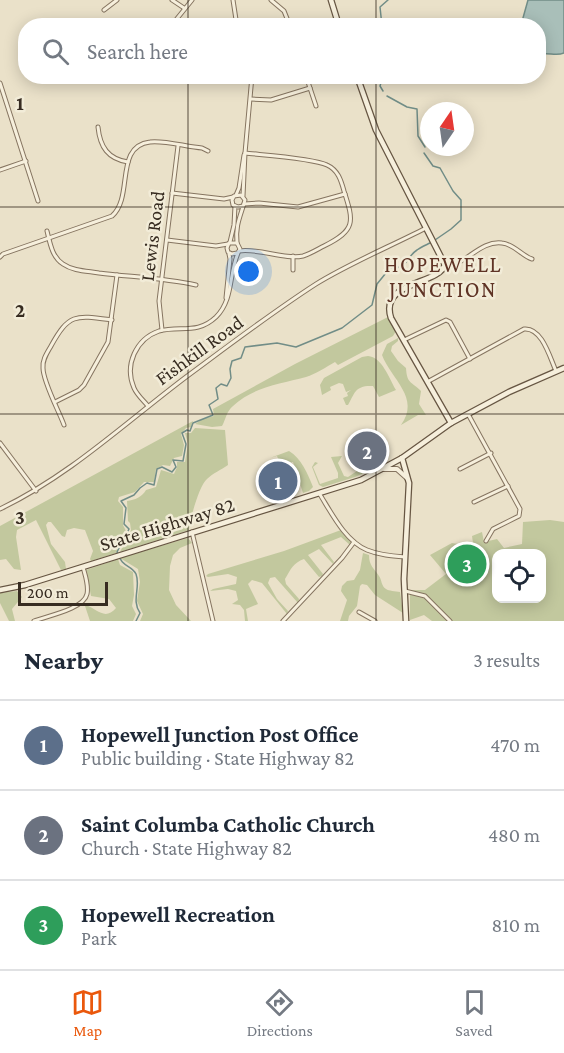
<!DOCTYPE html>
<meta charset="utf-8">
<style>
:root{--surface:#fff;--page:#f2f2f3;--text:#1f2937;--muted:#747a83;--line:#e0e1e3;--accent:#ea580c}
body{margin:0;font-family:"Crimson Pro",serif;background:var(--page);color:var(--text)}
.controls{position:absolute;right:18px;bottom:18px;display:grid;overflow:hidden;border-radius:12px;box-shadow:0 3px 15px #0003}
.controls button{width:54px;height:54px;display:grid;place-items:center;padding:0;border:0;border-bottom:2px solid var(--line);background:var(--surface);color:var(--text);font:30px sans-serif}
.compass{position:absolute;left:420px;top:102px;width:54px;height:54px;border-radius:50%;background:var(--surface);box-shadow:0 3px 15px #0003;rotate:13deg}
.scale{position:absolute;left:18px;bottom:15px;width:90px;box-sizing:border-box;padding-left:6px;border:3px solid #372c21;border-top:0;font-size:16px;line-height:21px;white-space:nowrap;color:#372c21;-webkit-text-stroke:4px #f2ecd8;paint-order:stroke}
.you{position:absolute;left:249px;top:272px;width:21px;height:21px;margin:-15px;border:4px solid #fff;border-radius:50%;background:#1a73e8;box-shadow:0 0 0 9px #1a73e833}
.badge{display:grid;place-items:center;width:39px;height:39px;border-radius:50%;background:var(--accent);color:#fff;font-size:20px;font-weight:700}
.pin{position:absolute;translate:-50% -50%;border:3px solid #fff;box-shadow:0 2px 6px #0006}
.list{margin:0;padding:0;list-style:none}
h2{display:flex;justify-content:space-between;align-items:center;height:78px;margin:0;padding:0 24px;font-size:26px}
h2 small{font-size:20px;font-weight:400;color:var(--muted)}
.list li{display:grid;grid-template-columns:39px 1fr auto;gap:18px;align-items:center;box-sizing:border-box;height:90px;padding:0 24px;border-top:2px solid var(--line)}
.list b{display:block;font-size:22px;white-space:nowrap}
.list p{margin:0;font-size:20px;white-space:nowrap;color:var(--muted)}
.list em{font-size:20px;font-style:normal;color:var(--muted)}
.icon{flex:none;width:33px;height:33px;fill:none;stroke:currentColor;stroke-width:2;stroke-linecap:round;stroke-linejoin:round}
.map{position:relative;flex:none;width:564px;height:621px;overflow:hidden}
.search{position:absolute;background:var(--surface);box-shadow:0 3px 15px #0003;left:18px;right:18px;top:18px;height:66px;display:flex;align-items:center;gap:15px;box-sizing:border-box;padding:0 21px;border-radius:24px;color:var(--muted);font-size:22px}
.sheet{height:348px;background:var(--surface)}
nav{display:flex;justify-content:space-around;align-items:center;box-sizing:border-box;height:84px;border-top:2px solid var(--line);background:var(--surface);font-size:16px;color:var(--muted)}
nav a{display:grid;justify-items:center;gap:3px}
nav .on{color:var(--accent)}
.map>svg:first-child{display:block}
</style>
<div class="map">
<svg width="564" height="621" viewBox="0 0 564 621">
<rect width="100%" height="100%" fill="#eae1c9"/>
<!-- green -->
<g fill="#c2c89e" fill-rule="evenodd">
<path d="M388 317 396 331 393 336 338 365 335 362C326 367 316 374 306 377 280 384 253 387 233 406 226 412 226 419 222 426L212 427 195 424 203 419 214 416 213 409 295 364Z"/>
<path d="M398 338V341L392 346 391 351 398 361 406 368C407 384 411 381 421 391L419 404 426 415H418L401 425C421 398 391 379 382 355L387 344Z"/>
<path d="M368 356C382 357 389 378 396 390L379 397 373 386C355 385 355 393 348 405H346L343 398 348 396 347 393 351 390 346 392 343 384 339 383 330 387 331 390 322 395 320 385 324 378 362 357Z"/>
<polygon points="193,421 191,427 186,428 181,434 184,445 182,456 174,458 170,466 163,465 156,469 154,482 144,482 135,492 119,497 118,501 123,507 123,525 126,531 116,553 91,561 90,559 93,551 85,530 74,528 67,530 65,537 62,536 51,522 48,522 46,525 51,544 65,562 66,569 61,570 36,520 17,530 16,537 21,570 14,569 6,559 0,560 0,526"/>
<path d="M195 428 225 430 228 465C221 470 213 473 207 479 199 486 190 519 189 530L120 552 131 530 130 523 128 521 127 501C135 500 142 497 146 490L156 487 161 470 174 474 177 467V462H185L188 444 185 433H191Z"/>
<polygon points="379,446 384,464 355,477 323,487 319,485 312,467 315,462 318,463 313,467 320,484 338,478 338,473 331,457 342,456 338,463 344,476 348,477 360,469 361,466 359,462 365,459 368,461 376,457 378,453 375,447"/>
<path d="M289 451C301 458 308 474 313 487L309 491 303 493 293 462 282 465 283 472 277 456 270 458Z"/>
<path d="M550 520 564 522V621H432L424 615 410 620V590H425L446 574 430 555 452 543 470 546 473 543 472 536 482 532 484 542 497 539 504 548 522 544 523 522ZM496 554H542V598H496Z"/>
<path d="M341 530 352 543 350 545 341 537 321 545 334 562 333 564 319 549 308 555 323 574 322 576 319 577 304 559C293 563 291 569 285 579L286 584 299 599 298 603 275 577 270 578 268 583 277 599 288 611 287 614 262 583 252 580 248 584 258 604 246 609 248 621H245L244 610 240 605 232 604 238 600 236 591 228 589 210 591 213 589 236 584 237 577 228 574 208 577 206 576 208 574 284 551Z"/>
<polygon points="188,538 192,543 180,548 173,555 170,566 169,590 176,605 191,621 140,621 143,614 137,601 140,582 138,569 120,558"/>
<path d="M363 553 369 555C369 566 374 568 379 576 382 580 381 586 386 589 389 591 395 591 400 592L403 613 375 595 367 585 362 584 360 586 357 606 349 616 348 621H340L347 600 341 591 342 586 347 581 354 580 360 570Z"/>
<path d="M118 559 120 565 133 572 134 595 132 606 136 614 133 621H90L85 606 86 605C97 609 105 621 116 608L109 599 91 596 86 570Z"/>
<polygon points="17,591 22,597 12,609 15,621 9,621 0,603 0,593"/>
</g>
<!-- water -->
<path fill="#a9bfb9" stroke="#718d87" stroke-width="1.5" d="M528 0H564V53C555 57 547 51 539 55L538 26 521 25Z"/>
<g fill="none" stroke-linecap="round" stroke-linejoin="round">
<!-- stream -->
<g stroke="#718d87" stroke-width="1.5">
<polyline points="382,26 380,7 388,0"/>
<polyline points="383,76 380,86 383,91"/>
<polyline points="387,96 407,107 417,109 418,136 425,147"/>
<polyline points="424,153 433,166 440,168 453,191 461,200 461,220 451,229 435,240"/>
<path d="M136 621 140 613C131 600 141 587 136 574 132 565 122 568 117 552L129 529 124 524 126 508 121 501 134 495 140 488 147 483 154 485 157 469 162 467 172 472 176 467 173 460 183 461 186 444 182 433 187 430 190 431 193 423 213 415 209 405 218 399 216 388 221 384 227 386 231 378 230 369 232 361 241 358 245 347 277 343 296 347 342 328 372 305 377 284 390 268C408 269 406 257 417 250 421 247 426 245 430 243"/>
</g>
<defs>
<g id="minor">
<polyline points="172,0 184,8"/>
<polyline points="233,0 237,26"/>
<polyline points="271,0 284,11 290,26"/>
<polyline points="104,10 117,0"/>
<polyline points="171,26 192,0"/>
<polyline points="306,76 316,106"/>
<polyline points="0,83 38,201"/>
<polyline points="251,99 271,100 310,88"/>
<path d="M98 127C100 147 108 159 128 162"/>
<polyline points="0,170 26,161"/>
<polyline points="172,193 224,199 233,197"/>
<polyline points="236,195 239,188 244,155"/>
<polyline points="243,196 245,153 252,76"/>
<polyline points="244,204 259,203 298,207 345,194"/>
<path d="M47 231C50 243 52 257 63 264 73 271 87 271 99 273 131 277 164 278 196 285"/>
<polyline points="167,240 216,246 228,244"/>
<polyline points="230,242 234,225 235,206"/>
<path d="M237 243C235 225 241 215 245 200L241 195 234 196 232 200 233 205 238 207 243 206"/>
<path d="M239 251C260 248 284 260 303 256 310 254 318 249 324 246 356 230 354 222 344 191 341 180 338 170 327 165 313 158 263 155 245 153"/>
<path d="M0 257 3 254 112 216C134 197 114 146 150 142 164 140 187 147 202 148L208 151"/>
<path d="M444 267C465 266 480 240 502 243 514 244 522 256 532 259"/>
<polyline points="293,270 293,256"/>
<polyline points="226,298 230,259 229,254"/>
<polyline points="162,330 159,301 178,146"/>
<polyline points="404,340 446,320 450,322 470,359"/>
<path d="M429 381 524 329C542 327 550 358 556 371"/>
<polyline points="55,402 79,390 84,385 108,342 117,275"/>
<path d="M148 406C143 400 137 395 134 388 124 365 136 339 159 331 180 325 197 335 216 317 235 298 228 270 240 249L237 243H229L227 248 228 252 232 254 237 253"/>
<polyline points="468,414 520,509 519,516 493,529 486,541"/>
<path d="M64 425C59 411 43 382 43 368 42 360 47 353 51 346 69 313 76 315 112 320"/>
<polyline points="0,443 36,491"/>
<polyline points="460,469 491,453"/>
<path d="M319 493C331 512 345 541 367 550 379 555 392 556 405 557"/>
<polyline points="474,502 508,486"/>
<path d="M0 509C69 476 125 423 186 377 228 346 271 313 316 284 350 263 389 247 426 228"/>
<polyline points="192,532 213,621"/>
<polyline points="405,591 425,596 450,621"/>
<polyline points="359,612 375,621"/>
<path d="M34 621C47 616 84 609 87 594 89 585 85 575 83 567"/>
<polyline points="283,621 342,558 354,542"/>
</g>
<polyline id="tertiary" points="384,469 397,469 407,478"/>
<g id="secondary">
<polyline points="331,0 339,26"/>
<path d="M357 76 376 130 445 265C438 285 379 281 391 318L451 423"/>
<polyline points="402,458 409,483 404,579 406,621"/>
<polyline points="0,590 25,585 361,480 402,458 451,423 509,392 564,368"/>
</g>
</defs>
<!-- minor casing -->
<use href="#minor" stroke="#857460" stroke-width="5"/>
<!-- tertiary casing -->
<use href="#tertiary" stroke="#857460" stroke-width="6"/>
<!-- secondary casing -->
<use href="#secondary" stroke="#675643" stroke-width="7"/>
<!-- minor -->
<use href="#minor" stroke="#f6efdc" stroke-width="3"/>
<!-- tertiary -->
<use href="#tertiary" stroke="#f6efdc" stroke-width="4"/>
<!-- secondary -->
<use href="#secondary" stroke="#f6efdc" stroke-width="4.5"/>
</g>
<!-- grid -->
<path fill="none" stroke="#372c21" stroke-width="1.5" stroke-opacity="0.55" d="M188 0V26M376 0V26M188 76V621M376 76V621M0 207H564M0 414H564"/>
<g text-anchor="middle" stroke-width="5" stroke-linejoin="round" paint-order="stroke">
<!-- street labels -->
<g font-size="20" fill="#372c21" stroke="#f2ecd8">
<text transform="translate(152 236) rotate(-83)" y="7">Lewis Road</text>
<text transform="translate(199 350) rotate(-36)" y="7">Fishkill Road</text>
<text transform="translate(167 524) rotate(-17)" y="7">State Highway 82</text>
</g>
<!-- quarter labels -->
<g font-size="22" letter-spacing="1.5" fill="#5f3325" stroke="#f2ecd8">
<text x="443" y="272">HOPEWELL<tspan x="443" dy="25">JUNCTION</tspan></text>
</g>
</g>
<g font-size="20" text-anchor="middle" font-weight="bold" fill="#372c21" stroke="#f2ecd8" stroke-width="5" stroke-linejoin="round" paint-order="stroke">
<text x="20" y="110">1</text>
<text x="20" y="317">2</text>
<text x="20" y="524">3</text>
</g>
</svg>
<div class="controls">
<button><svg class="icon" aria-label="locate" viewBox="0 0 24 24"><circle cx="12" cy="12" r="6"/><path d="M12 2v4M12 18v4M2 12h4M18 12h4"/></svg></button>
</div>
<svg class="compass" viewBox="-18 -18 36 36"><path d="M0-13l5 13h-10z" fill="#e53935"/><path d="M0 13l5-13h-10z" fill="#747a83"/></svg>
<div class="scale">200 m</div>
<div class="you"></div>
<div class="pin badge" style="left:278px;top:481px;background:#5c6f8a">1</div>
<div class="pin badge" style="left:367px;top:451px;background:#6b7280">2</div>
<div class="pin badge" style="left:467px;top:564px;background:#2e9e5b">3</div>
<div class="search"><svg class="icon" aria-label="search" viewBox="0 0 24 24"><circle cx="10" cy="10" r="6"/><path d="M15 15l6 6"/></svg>Search here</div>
</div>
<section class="sheet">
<h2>Nearby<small>3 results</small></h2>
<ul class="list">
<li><span class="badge" style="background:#5c6f8a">1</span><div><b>Hopewell Junction Post Office</b><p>Public building · State Highway 82</p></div><em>470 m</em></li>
<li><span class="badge" style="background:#6b7280">2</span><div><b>Saint Columba Catholic Church</b><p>Church · State Highway 82</p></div><em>480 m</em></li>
<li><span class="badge" style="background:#2e9e5b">3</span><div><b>Hopewell Recreation</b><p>Park</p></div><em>810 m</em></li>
</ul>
</section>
<nav>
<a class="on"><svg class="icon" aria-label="map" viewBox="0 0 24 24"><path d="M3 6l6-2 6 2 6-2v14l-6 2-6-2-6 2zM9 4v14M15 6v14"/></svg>Map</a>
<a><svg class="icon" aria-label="directions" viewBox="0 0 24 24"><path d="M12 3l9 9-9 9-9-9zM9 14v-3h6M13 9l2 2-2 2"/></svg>Directions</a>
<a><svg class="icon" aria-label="saved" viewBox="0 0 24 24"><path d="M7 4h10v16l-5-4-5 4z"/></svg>Saved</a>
</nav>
